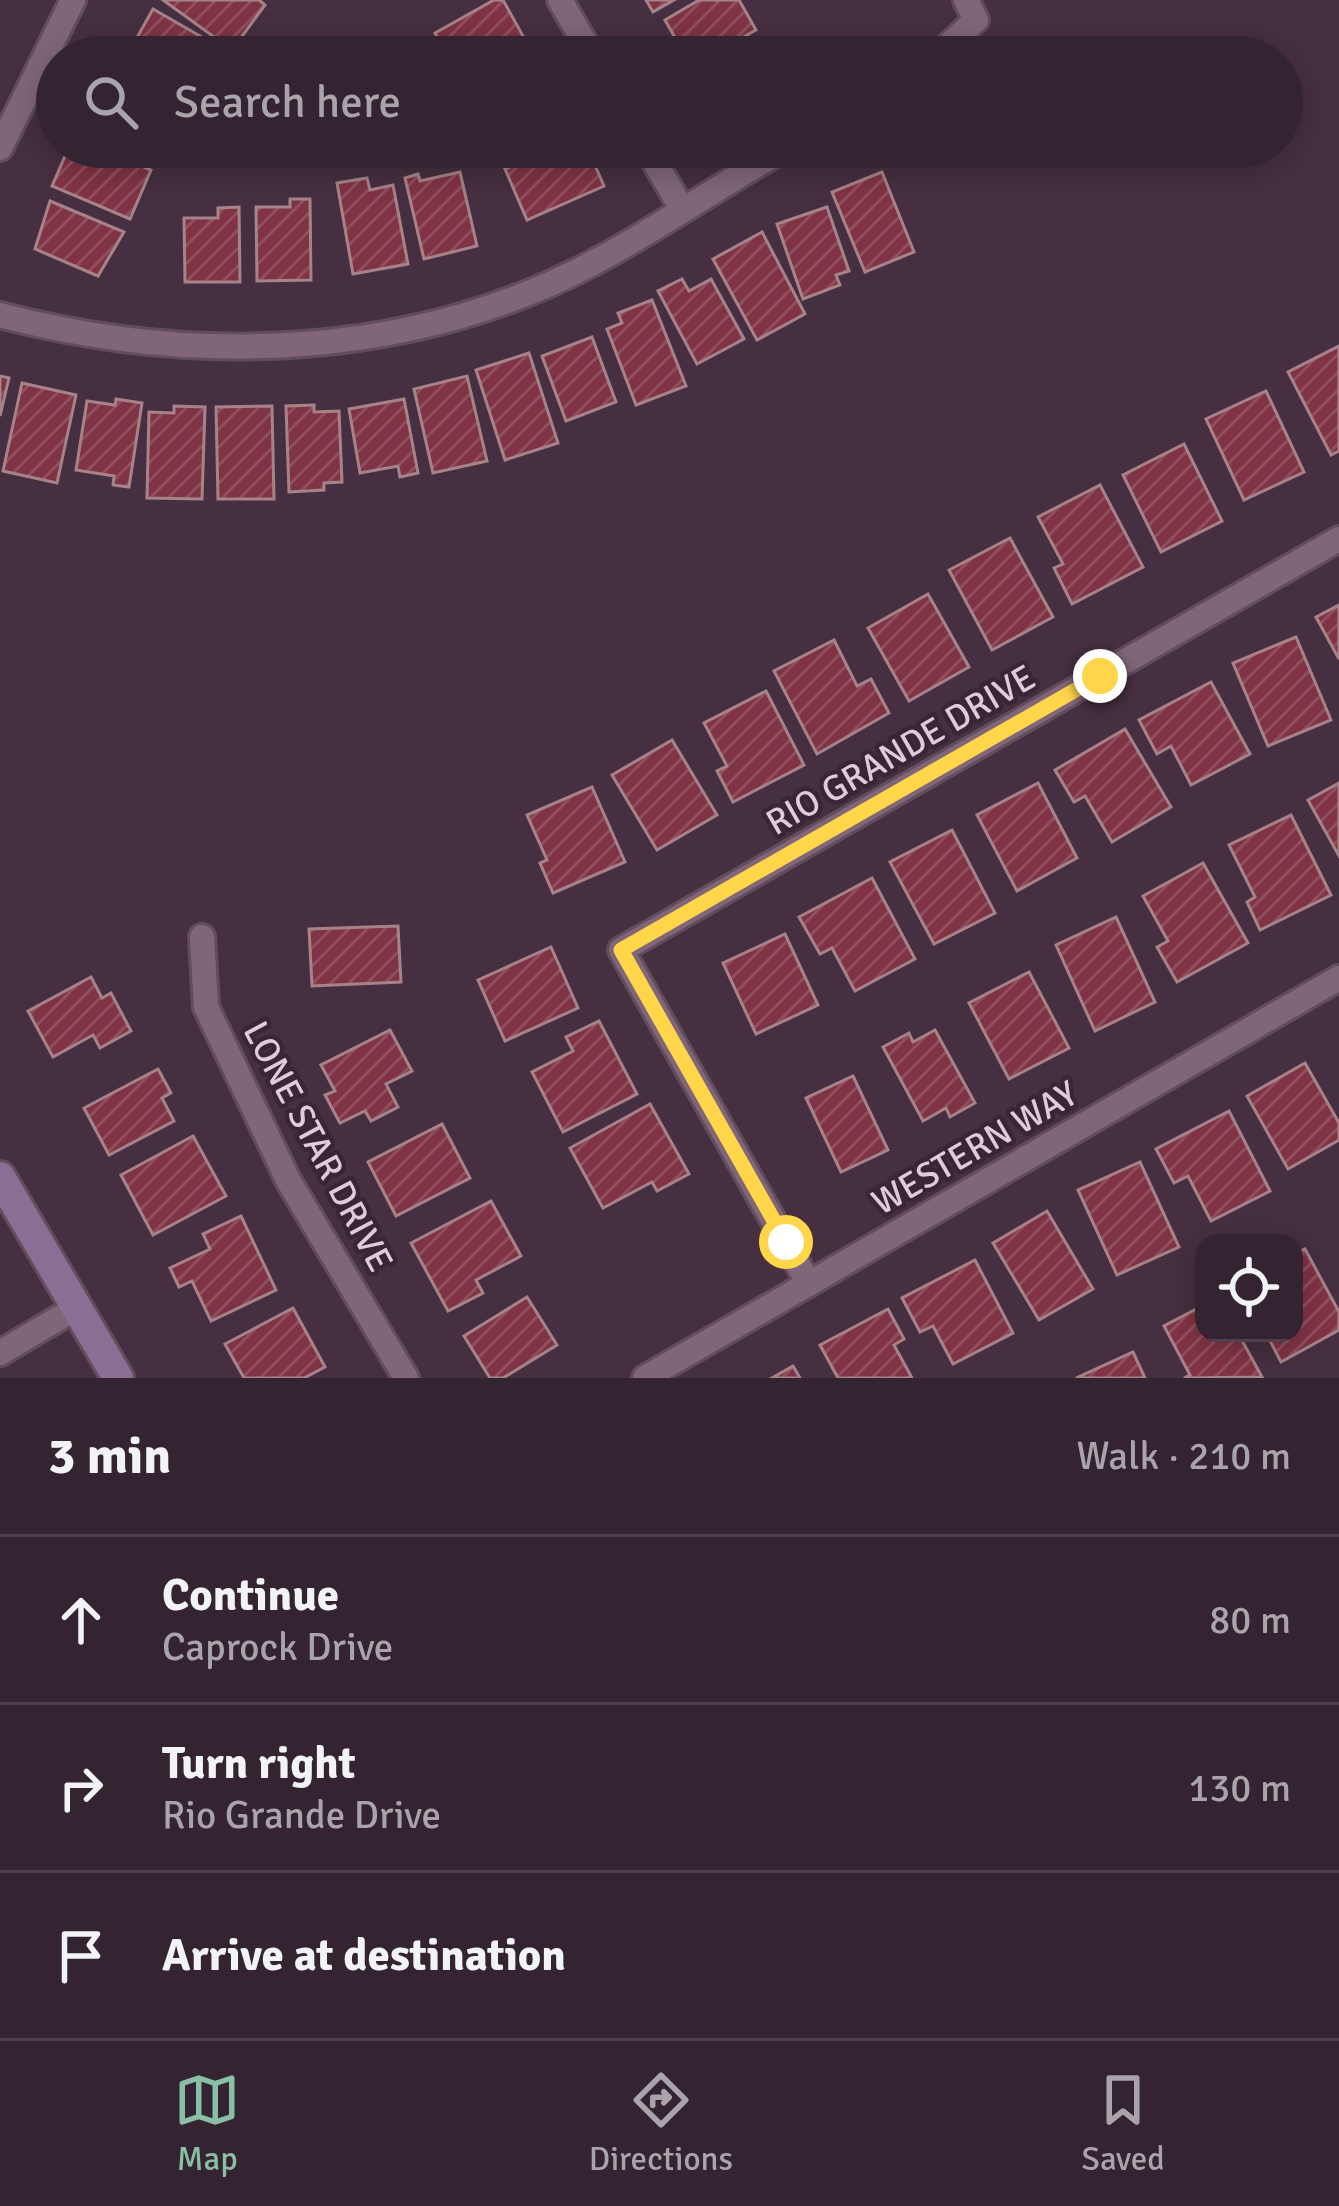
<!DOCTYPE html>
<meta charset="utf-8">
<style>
:root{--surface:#342330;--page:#3c2b38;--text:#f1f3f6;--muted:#a9a4ab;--line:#4e404c;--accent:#8abfa5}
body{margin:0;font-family:Signika,sans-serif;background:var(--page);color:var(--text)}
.controls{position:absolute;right:36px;bottom:36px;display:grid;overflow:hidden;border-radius:24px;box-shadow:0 6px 30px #0003}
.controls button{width:108px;height:108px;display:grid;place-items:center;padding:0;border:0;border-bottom:3px solid var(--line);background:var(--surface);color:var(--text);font:60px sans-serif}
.stop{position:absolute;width:36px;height:36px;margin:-27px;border:9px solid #ffd54a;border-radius:50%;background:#fff}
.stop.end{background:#ffd54a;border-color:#fff;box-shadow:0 3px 12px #0008}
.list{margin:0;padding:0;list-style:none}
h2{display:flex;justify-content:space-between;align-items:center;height:156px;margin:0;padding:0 48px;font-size:51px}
h2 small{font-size:39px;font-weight:400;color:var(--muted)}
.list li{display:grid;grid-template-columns:78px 1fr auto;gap:36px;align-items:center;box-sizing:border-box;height:168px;padding:0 48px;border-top:3px solid var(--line)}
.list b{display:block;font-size:45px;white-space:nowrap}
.list p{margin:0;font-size:39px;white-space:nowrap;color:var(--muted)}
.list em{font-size:39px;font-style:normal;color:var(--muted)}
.icon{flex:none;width:66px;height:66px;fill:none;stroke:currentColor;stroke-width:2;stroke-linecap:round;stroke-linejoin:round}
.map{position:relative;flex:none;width:1339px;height:1378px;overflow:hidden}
.search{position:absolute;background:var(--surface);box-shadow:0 6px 30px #0003;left:36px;right:36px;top:36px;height:132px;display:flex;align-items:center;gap:30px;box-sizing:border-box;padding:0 42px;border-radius:66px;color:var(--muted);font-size:45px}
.sheet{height:660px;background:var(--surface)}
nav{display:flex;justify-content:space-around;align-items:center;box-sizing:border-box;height:168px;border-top:3px solid var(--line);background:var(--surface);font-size:33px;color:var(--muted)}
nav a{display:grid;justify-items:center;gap:6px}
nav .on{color:var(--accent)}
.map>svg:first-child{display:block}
</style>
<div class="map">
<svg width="1339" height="1378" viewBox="0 0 1339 1378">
<defs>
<pattern id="building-hatch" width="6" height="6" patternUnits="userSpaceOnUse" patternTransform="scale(3)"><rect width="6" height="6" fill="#803344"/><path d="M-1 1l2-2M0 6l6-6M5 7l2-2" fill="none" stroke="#914f5e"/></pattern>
</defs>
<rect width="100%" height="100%" fill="#462f40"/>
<!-- building -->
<g fill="url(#building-hatch)" stroke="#a68388" stroke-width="3">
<polygon points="163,0 259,0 265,5 232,50"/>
<polygon points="494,0 503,0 528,45 505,57 448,57 435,33"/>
<polygon points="646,0 674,0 653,12"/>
<polygon points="699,0 739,0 756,30 708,57 686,57 665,20"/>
<polygon points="153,9 214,44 206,57 126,57"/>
<polygon points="763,44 769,57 733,57"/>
<polygon points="69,147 97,147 151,170 130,219 52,186"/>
<polygon points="123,147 173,147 165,165"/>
<polygon points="556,147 587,147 604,186 527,220 505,169"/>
<polygon points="460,172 477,246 424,259 405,178 418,174 420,181"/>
<polygon points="882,172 914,252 865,272 832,192"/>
<polygon points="367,178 370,190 393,185 408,264 353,274 337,183"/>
<polygon points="290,199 310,199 311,280 257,281 256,207 290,207"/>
<polygon points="50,201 124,232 98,276 35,249"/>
<polygon points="239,207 240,282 185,282 184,218 218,218 218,208"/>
<polygon points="827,207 849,271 836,275 840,285 803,299 777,224"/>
<polygon points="762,232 805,314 757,340 713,259"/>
<polygon points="682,279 689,291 711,279 744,339 697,364 658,291"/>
<polygon points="652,300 686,386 636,405 607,329 622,323 618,313"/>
<polygon points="592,337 616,402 566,421 542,356"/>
<polygon points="1339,346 1339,451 1331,455 1288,372"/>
<polygon points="529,353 558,443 505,460 476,370"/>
<polygon points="0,376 9,378 0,416"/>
<polygon points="467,376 487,461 433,473 414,389"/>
<polygon points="22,383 76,395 57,483 3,471"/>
<polygon points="1266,391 1304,472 1244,500 1206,419"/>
<polygon points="116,399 142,403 129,487 113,485 114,476 76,470 87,401 115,405"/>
<polygon points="404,399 418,473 400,477 398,466 360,473 349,409"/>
<polygon points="314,405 314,412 339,411 342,482 324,483 324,490 289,492 286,406"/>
<polygon points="174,406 205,407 202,499 147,498 149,412 174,413"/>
<polygon points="272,406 274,499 218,499 216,407"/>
<polygon points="1184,444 1222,521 1161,552 1123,475"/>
<polygon points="1100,485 1143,567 1072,604 1054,568 1063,564 1038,517"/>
<polygon points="1010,538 1053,617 992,650 949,570"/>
<polygon points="928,594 969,667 909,701 868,628"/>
<polygon points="1339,605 1339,659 1316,617"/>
<polygon points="1296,637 1331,720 1268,746 1233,663"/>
<polygon points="834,640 857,686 871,679 889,713 817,754 774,671"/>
<polygon points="1211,682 1250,754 1191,785 1171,746 1157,754 1139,720"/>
<polygon points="766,691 804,765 733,802 717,771 727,766 704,723"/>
<polygon points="1125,729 1171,807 1112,842 1085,796 1074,802 1055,770"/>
<polygon points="672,740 717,815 657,850 612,775"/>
<polygon points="1038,783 1077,858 1017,891 977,815"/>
<polygon points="1339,783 1339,856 1308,800"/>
<polygon points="592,787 625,862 553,893 540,863 547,860 527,815"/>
<polygon points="1291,815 1331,895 1260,930 1247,902 1255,897 1229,845"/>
<polygon points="952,830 995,913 934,944 890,862"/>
<polygon points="1203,863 1248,943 1177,982 1157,947 1168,941 1143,896"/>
<polygon points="872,878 915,959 855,991 832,948 820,954 799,917"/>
<polygon points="1116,917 1155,1002 1095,1031 1056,945"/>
<polygon points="398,926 401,982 312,986 309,929"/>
<polygon points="785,934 818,1005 756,1034 723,963"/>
<polygon points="551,947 578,1008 505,1041 478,980"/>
<polygon points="1029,972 1069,1048 1009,1079 969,1003"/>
<polygon points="91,977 102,998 111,993 131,1031 100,1048 93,1035 53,1057 28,1011"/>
<polygon points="599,1021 637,1094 563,1132 532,1072 573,1051 566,1037"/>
<polygon points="390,1030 412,1071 386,1084 398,1107 371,1121 365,1111 340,1123 325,1095 335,1091 321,1065"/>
<polygon points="935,1030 975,1103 950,1117 946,1108 923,1121 883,1047 909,1033 913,1042"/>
<polygon points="1305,1063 1339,1123 1339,1140 1288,1169 1247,1096"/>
<polygon points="158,1069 171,1093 162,1098 174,1121 109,1155 84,1108"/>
<polygon points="853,1076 888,1150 841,1172 806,1098"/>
<polygon points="650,1104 689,1174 657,1191 652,1182 603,1208 570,1148"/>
<polygon points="1229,1111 1270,1191 1211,1221 1188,1176 1174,1183 1156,1149"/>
<polygon points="442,1124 470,1178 396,1216 368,1162"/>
<polygon points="193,1136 226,1196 153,1235 121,1175"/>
<polygon points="1140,1162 1179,1247 1117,1275 1078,1190"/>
<polygon points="491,1201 521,1256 476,1280 483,1293 448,1311 411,1243"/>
<polygon points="1047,1211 1093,1289 1039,1320 993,1243"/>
<polygon points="241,1216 276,1290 211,1321 192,1281 179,1287 170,1268 210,1249 203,1234"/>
<polygon points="1305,1249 1339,1312 1339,1330 1281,1362 1266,1333 1294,1333 1294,1254"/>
<polygon points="975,1260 1013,1333 953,1364 933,1326 920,1332 902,1298"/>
<polygon points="527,1297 557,1345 503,1378 490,1378 464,1336"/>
<polygon points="1204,1305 1204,1333 1238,1333 1262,1377 1184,1378 1190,1375 1164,1326"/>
<polygon points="293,1308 325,1367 304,1378 244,1378 225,1344"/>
<polygon points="888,1309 904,1339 894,1345 912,1378 838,1378 820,1345"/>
<polygon points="1133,1352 1145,1378 1076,1378"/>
<polygon points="793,1366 800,1378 772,1378"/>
</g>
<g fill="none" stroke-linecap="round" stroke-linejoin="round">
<defs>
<g id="street">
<polyline points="560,0 593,57"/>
<polyline points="936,57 976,20 966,0"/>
<polyline points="646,147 681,207"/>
<polyline points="0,148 73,0"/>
<path d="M0 315C195 366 410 359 591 264 658 229 721 184 788 147"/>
<polyline points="202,937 206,1007 288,1180 406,1378"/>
<polyline points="809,1284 621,950 1339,539"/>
<polyline points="0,1353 76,1308"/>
<polyline points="645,1378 1339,978"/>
</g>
<polyline id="secondary" points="0,1177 118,1378"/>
</defs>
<!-- street casing -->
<use href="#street" stroke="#614d5b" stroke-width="30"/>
<!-- secondary casing -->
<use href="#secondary" stroke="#614d5b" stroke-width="36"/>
<!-- street -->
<use href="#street" stroke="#816679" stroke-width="24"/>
<!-- secondary -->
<use href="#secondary" stroke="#8c6e94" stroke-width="30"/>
</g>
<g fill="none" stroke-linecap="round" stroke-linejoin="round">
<!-- route -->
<polyline stroke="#ffd54a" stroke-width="15" points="786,1242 621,950 1100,676"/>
</g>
<g text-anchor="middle" stroke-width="9" stroke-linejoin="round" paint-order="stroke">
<!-- street labels -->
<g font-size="36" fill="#dccdd8" stroke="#3b2535">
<text transform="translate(900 749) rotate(-30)" y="13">RIO GRANDE DRIVE</text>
<text transform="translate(319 1146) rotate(62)" y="13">LONE STAR DRIVE</text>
<text transform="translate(974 1147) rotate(-30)" y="13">WESTERN WAY</text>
</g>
</g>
</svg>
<div class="controls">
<button><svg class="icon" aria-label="locate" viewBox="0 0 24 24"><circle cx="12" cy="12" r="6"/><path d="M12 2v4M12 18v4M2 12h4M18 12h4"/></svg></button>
</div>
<div class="stop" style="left:786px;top:1242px"></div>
<div class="stop end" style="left:1100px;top:676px"></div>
<div class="search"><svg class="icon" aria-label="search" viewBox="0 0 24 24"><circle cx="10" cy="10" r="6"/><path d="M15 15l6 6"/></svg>Search here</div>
</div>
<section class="sheet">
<h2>3 min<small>Walk · 210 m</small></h2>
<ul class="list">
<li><svg class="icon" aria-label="ahead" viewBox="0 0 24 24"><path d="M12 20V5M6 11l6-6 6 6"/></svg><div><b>Continue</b><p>Caprock Drive</p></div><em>80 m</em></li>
<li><svg class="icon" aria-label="right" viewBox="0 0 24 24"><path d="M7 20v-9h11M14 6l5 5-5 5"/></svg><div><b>Turn right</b><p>Rio Grande Drive</p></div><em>130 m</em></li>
<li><svg class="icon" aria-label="arrive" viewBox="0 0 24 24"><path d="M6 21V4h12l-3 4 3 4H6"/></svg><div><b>Arrive at destination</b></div></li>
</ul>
</section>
<nav>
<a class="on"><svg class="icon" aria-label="map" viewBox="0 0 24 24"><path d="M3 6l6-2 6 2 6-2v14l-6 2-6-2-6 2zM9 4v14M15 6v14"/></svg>Map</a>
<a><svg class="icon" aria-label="directions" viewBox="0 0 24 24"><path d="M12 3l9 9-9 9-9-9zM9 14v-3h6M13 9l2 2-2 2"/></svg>Directions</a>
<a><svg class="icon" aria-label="saved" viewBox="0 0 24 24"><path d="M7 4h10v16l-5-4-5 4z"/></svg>Saved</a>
</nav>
